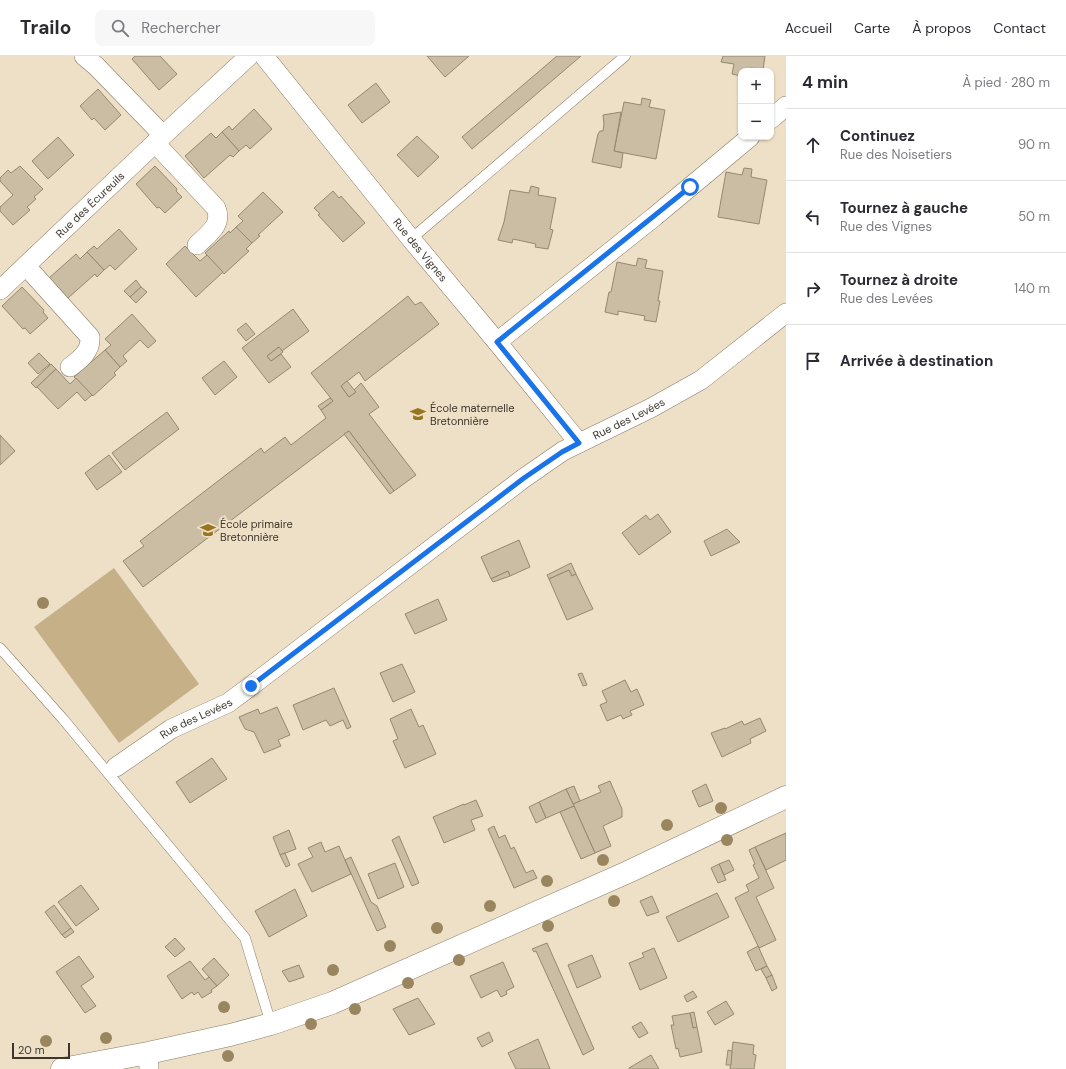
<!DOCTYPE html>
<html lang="fr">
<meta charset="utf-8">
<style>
:root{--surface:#fff;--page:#f7f7f7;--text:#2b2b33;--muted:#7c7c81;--line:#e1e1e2}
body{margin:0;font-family:"DM Sans",sans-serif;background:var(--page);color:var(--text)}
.controls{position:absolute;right:12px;top:12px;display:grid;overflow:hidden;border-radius:8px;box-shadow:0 1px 3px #0004}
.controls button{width:36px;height:36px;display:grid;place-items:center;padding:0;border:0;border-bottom:1px solid var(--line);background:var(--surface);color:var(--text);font:20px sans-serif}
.scale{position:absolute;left:12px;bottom:10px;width:58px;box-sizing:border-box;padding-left:4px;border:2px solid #3c362c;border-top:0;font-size:11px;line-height:14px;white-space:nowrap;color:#3c362c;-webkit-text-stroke:3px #eee0c6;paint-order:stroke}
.stop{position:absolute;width:12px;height:12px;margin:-9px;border:3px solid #1a73e8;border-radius:50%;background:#fff}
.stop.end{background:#1a73e8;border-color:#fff;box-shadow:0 1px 4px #0008}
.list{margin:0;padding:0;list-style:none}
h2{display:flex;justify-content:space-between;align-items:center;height:52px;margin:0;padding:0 16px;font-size:17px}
h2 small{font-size:13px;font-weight:400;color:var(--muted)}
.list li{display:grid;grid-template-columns:26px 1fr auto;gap:12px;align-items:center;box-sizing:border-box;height:72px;padding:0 16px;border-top:1px solid var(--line)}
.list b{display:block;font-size:15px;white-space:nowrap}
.list p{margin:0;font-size:13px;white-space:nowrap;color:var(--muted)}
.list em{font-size:13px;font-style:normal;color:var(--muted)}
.icon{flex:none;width:22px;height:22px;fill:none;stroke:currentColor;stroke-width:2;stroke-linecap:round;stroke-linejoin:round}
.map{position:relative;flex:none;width:786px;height:1013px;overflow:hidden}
header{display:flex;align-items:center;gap:24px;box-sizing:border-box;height:56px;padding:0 20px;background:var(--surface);border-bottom:1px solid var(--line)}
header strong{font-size:19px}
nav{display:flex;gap:22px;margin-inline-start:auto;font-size:14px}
.search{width:280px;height:36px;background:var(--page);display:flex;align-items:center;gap:10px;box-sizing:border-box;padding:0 14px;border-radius:8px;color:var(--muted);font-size:15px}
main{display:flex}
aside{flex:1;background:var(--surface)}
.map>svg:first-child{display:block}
</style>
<header>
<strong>Trailo</strong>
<div class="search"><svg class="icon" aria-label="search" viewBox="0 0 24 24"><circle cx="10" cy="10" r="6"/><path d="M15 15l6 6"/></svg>Rechercher</div>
<nav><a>Accueil</a><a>Carte</a><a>À propos</a><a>Contact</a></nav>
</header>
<main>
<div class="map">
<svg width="786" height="1013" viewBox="0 0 786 1013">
<rect width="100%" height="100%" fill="#eee0c6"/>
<!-- green -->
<polygon fill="#c5b087" points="114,512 199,628 119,687 34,571"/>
<!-- building -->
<g fill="#cabda4" stroke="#958870">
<polygon points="135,0 160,0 177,18 159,34 132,3"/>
<polygon points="427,0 469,0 445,21"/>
<polygon points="557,0 581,0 472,93 462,81"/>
<polygon points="723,0 765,0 763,14 751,12 750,15 741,15 741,20 732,18 734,8 721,6"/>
<polygon points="376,27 390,46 362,67 348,49"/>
<polygon points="98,33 121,59 105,74 94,62 92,64 80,50"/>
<polygon points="642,42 651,44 649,51 665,54 656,103 614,95 624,46 641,49"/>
<polygon points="254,53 272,73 250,93 246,89 239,95 222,76 229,70 232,74"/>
<polygon points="621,56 614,95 623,97 621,112 592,106 598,78 600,75 603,75 604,68 603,59"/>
<polygon points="222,76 239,95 233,101 230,99 204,122 185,100 211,77 216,82"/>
<polygon points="417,80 439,101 418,121 397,99"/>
<polygon points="58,81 74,99 48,123 32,105"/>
<polygon points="20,110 43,133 34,141 36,143 27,151 30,154 13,169 0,155 0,151 13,139 0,125 0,122 8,114 11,117"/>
<polygon points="155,110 177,133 176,135 182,141 165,157 159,151 157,152 136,128"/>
<polygon points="744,112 752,113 751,121 767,124 759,168 718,161 726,116 742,119"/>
<polygon points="531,130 539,132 538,139 556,142 550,173 553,174 548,193 535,191 536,188 513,183 512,187 498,184 504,166 510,134 529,137"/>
<polygon points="333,135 339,142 341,140 365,167 343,186 318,159 320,158 314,152"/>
<polygon points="263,136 283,156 258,179 260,180 252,187 236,171 243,165 238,160"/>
<polygon points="236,171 252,187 246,193 249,195 224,218 205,197 229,175 230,177"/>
<polygon points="119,173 137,193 115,214 110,209 104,214 87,196 94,190 97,193"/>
<polygon points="185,190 200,205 207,199 223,216 196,241 166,208"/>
<polygon points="87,196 104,214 97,221 95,218 68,242 49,222 76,198 80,203"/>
<polygon points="638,202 647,204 645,212 663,215 658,245 660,245 656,266 644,264 645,260 618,255 618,259 605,256 609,236 611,236 617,206 636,210"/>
<polygon points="136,224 141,231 130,241 124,235"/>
<polygon points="22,231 44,254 43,256 48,262 30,278 25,272 23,273 2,250"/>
<polygon points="141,231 147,236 136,247 130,241"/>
<polygon points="408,240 415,249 421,246 439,268 365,325 359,316 341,330 349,341 356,336 354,334 361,327 379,351 369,358 416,419 394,435 349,375 143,531 123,505 144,490 140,485 261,392 264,397 285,381 291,389 326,362 321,354 333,345 311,317"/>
<polygon points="293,253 309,275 282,295 279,291 267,300 271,305 281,298 291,311 269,327 242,292"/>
<polygon points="132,258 156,285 148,292 140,284 123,300 127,305 120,311 105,294 111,289 105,283"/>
<polygon points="246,267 255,278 246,285 237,274"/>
<polygon points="279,291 283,296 271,305 267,300"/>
<polygon points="105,294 120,311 114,317 116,319 93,340 74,321"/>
<polygon points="39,297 50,308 38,318 28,307"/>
<polygon points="224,305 237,321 215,339 202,322"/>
<polygon points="51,308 56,313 36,332 31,327"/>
<polygon points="56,313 70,328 76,322 92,339 85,345 77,336 58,353 37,331"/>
<polygon points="347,325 356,336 349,341 341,330"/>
<polygon points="330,342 333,345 321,354 318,350"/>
<polygon points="167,356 179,373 125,414 112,397"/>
<polygon points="349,375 394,435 390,438 344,378"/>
<polygon points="0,379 15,395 0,409"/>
<polygon points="109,399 122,416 97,434 85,417"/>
<polygon points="658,458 671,476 639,499 622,477 646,459 650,464"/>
<polygon points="727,473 740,486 711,500 704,485"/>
<polygon points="519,484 530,511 510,520 508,515 491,523 481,501"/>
<polygon points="571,507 576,518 572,520 569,514 549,523 547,519"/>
<polygon points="569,514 572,520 576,518 593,553 567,564 549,523"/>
<polygon points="508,515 510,520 493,526 491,523"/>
<polygon points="438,543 447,564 415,578 405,558"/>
<polygon points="402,608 415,636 393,646 380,617"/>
<polygon points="582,617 587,629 583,630 578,618"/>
<polygon points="625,624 631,636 637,633 644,649 630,655 632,659 623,663 621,659 607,665 600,649 607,646 602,635"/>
<polygon points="334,632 351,671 347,673 343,664 330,670 326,664 303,674 293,649"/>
<polygon points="277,651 290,679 278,684 281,690 264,697 254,676 245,673 239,661 258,653 260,658"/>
<polygon points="411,653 419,671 423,669 436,698 405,712 393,685 398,683 390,663"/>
<polygon points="760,662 766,675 750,683 751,687 722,701 711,677 725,672 725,673 742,665 744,669"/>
<polygon points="212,702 227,723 190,747 176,726"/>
<polygon points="610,725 622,753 622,761 603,770 611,790 595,797 573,748 601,736 598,730"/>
<polygon points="706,728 713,745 699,751 692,735"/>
<polygon points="574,730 580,745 573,748 566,733"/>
<polygon points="566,733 574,750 546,762 539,746"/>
<polygon points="476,744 483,760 471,764 475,774 444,787 433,761 464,748 464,749"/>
<polygon points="539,746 546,762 536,767 529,751"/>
<polygon points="574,750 595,797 581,803 560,756"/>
<polygon points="494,770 499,782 505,779 511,793 514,791 526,817 533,814 537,822 514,832 488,773"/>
<polygon points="289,774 296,793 280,799 273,781"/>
<polygon points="786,777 786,804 766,814 755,791"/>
<polygon points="399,780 419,827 412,830 392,784"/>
<polygon points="321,786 325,796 339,790 351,818 312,836 298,808 313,801 308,792"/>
<polygon points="755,791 774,832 756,841 776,884 759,892 735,842 749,835 746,829 759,822 753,809 755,808 749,794"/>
<polygon points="285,797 290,809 286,811 280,799"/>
<polygon points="351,801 371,846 377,850 386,871 377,875 345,804"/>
<polygon points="729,804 734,814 724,819 719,808"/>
<polygon points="395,807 404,831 378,843 368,818"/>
<polygon points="719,808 726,824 718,827 711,812"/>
<polygon points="81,829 99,853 76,870 58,846"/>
<polygon points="295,833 307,860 269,881 255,855"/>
<polygon points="717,837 729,861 678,886 666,861"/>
<polygon points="652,840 659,856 647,860 640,845"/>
<polygon points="54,849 71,872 62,879 45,856"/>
<polygon points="71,872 74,876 65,882 62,879"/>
<polygon points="175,882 185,893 175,901 165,891"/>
<polygon points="547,887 594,993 583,999 536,895 534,896 532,893"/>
<polygon points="758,890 767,910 756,915 747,896"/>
<polygon points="654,892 667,922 640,934 629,907 644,901 642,897"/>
<polygon points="592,899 601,921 577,932 568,909"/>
<polygon points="79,900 94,921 81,930 96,950 85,957 56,916"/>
<polygon points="214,902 229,919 217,930 202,913"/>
<polygon points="190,905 205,924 209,921 217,930 211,934 212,936 202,942 198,936 194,939 192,936 182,943 167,920"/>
<polygon points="503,906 514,931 506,935 507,938 501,941 497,934 481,942 470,920"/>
<polygon points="299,909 304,921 289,926 282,915"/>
<polygon points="767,910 772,919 766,922 761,913"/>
<polygon points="772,919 777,932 772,935 766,922"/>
<polygon points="693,935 697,941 687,946 684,940"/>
<polygon points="418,942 435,968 409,979 393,953"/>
<polygon points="726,945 734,958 715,969 707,956"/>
<polygon points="694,956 697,971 693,972 690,957"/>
<polygon points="690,957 693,972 697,971 702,996 680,1001 678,992 676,993 671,969 674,969 672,960"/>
<polygon points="641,966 648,977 639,982 632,971"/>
<polygon points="489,976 493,985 482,991 477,982"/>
<polygon points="538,983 550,1013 516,1013 508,997"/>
<polygon points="733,986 754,989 753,998 756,999 754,1013 730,1013"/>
<polygon points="728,994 732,995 731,1009 726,1009"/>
<polygon points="651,999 659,1013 629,1013 629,1012"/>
</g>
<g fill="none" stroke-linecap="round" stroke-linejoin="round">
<defs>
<g id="lane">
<polyline points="411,183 625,0"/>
<polyline points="0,592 63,663 245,882 271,968"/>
</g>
<g id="street">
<polyline points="84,0 96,10 163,79"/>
<path id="s1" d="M264 0 411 183 497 286 579 387"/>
<polyline points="771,63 786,50"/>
<path d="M155 87 216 152C223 169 208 178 197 189"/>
<path d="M26 210 90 281C91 295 81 303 70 311"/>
<path id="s2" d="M0 234 155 87 249 0"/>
<polyline points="497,286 654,161 750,81"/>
<path id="s3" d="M116 711 171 673 228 647 251 630 524 422 563 395 651 352 701 324 786 257"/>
<polyline points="148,997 149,1013"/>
</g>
<polyline id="primary" points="62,1013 148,997 230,979 271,968 332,947 628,816 786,741"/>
</defs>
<!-- lane casing -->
<use href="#lane" stroke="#897c65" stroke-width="11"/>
<!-- street casing -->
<use href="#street" stroke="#897c65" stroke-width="20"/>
<!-- primary casing -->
<use href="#primary" stroke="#897c65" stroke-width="23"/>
<!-- lane -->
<use href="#lane" stroke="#fff" stroke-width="10"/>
<!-- street -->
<use href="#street" stroke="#fff" stroke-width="19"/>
<!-- primary -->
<use href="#primary" stroke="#fff" stroke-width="22"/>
</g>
<!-- trees -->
<g fill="#99865e">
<circle cx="43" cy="547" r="6"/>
<circle cx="721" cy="752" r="6"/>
<circle cx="667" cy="769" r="6"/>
<circle cx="727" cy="784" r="6"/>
<circle cx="603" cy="804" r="6"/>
<circle cx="547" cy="825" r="6"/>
<circle cx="614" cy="845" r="6"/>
<circle cx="490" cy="850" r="6"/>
<circle cx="548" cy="870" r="6"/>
<circle cx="437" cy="872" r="6"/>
<circle cx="390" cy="890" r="6"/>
<circle cx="459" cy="904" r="6"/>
<circle cx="333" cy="914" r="6"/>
<circle cx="408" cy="927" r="6"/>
<circle cx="224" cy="951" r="6"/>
<circle cx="355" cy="953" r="6"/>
<circle cx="311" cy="968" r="6"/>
<circle cx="106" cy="982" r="6"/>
<circle cx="46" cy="985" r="6"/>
<circle cx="228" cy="1000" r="6"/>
</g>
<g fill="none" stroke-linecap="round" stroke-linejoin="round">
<!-- route -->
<polyline stroke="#1a73e8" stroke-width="5" points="251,630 524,422 562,396 579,387 497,286 690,131"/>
</g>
<!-- icons -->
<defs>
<symbol id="school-bare" viewBox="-9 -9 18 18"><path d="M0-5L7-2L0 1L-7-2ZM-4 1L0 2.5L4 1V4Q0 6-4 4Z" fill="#9a7520" stroke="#eee0c6" stroke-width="2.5" paint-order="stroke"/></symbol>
</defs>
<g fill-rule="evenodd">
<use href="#school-bare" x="407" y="347" width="22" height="22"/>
<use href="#school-bare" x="197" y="463" width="22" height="22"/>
</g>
<g text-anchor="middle" stroke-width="4" stroke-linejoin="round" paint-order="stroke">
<!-- street labels -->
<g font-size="11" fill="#3c362c" stroke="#eee0c6">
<text dy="4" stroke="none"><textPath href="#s2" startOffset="124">Rue des Écureuils</textPath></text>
<text dy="4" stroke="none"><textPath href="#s1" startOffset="249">Rue des Vignes</textPath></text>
<text dy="4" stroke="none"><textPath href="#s3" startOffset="622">Rue des Levées</textPath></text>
<text dy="4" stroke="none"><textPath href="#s3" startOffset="94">Rue des Levées</textPath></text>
</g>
<!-- poi labels -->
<g font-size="11" fill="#3c362c" stroke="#eee0c6" text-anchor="start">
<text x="430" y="356">École maternelle<tspan x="430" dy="13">Bretonnière</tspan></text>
<text x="220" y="472">École primaire<tspan x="220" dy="13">Bretonnière</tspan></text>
</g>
</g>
</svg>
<div class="controls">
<button>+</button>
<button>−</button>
</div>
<div class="scale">20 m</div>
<div class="stop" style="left:690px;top:131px"></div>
<div class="stop end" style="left:251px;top:630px"></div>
</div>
<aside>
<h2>4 min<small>À pied · 280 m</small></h2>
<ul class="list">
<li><svg class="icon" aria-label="ahead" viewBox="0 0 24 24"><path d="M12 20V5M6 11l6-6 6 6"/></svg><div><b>Continuez</b><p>Rue des Noisetiers</p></div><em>90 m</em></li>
<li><svg class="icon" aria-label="left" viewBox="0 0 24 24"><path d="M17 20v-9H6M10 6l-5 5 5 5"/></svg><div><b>Tournez à gauche</b><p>Rue des Vignes</p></div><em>50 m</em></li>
<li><svg class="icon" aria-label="right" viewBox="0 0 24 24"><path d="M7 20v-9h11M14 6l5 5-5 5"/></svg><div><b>Tournez à droite</b><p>Rue des Levées</p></div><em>140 m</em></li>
<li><svg class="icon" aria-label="arrive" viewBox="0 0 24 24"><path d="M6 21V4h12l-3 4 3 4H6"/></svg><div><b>Arrivée à destination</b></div></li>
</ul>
</aside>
</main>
